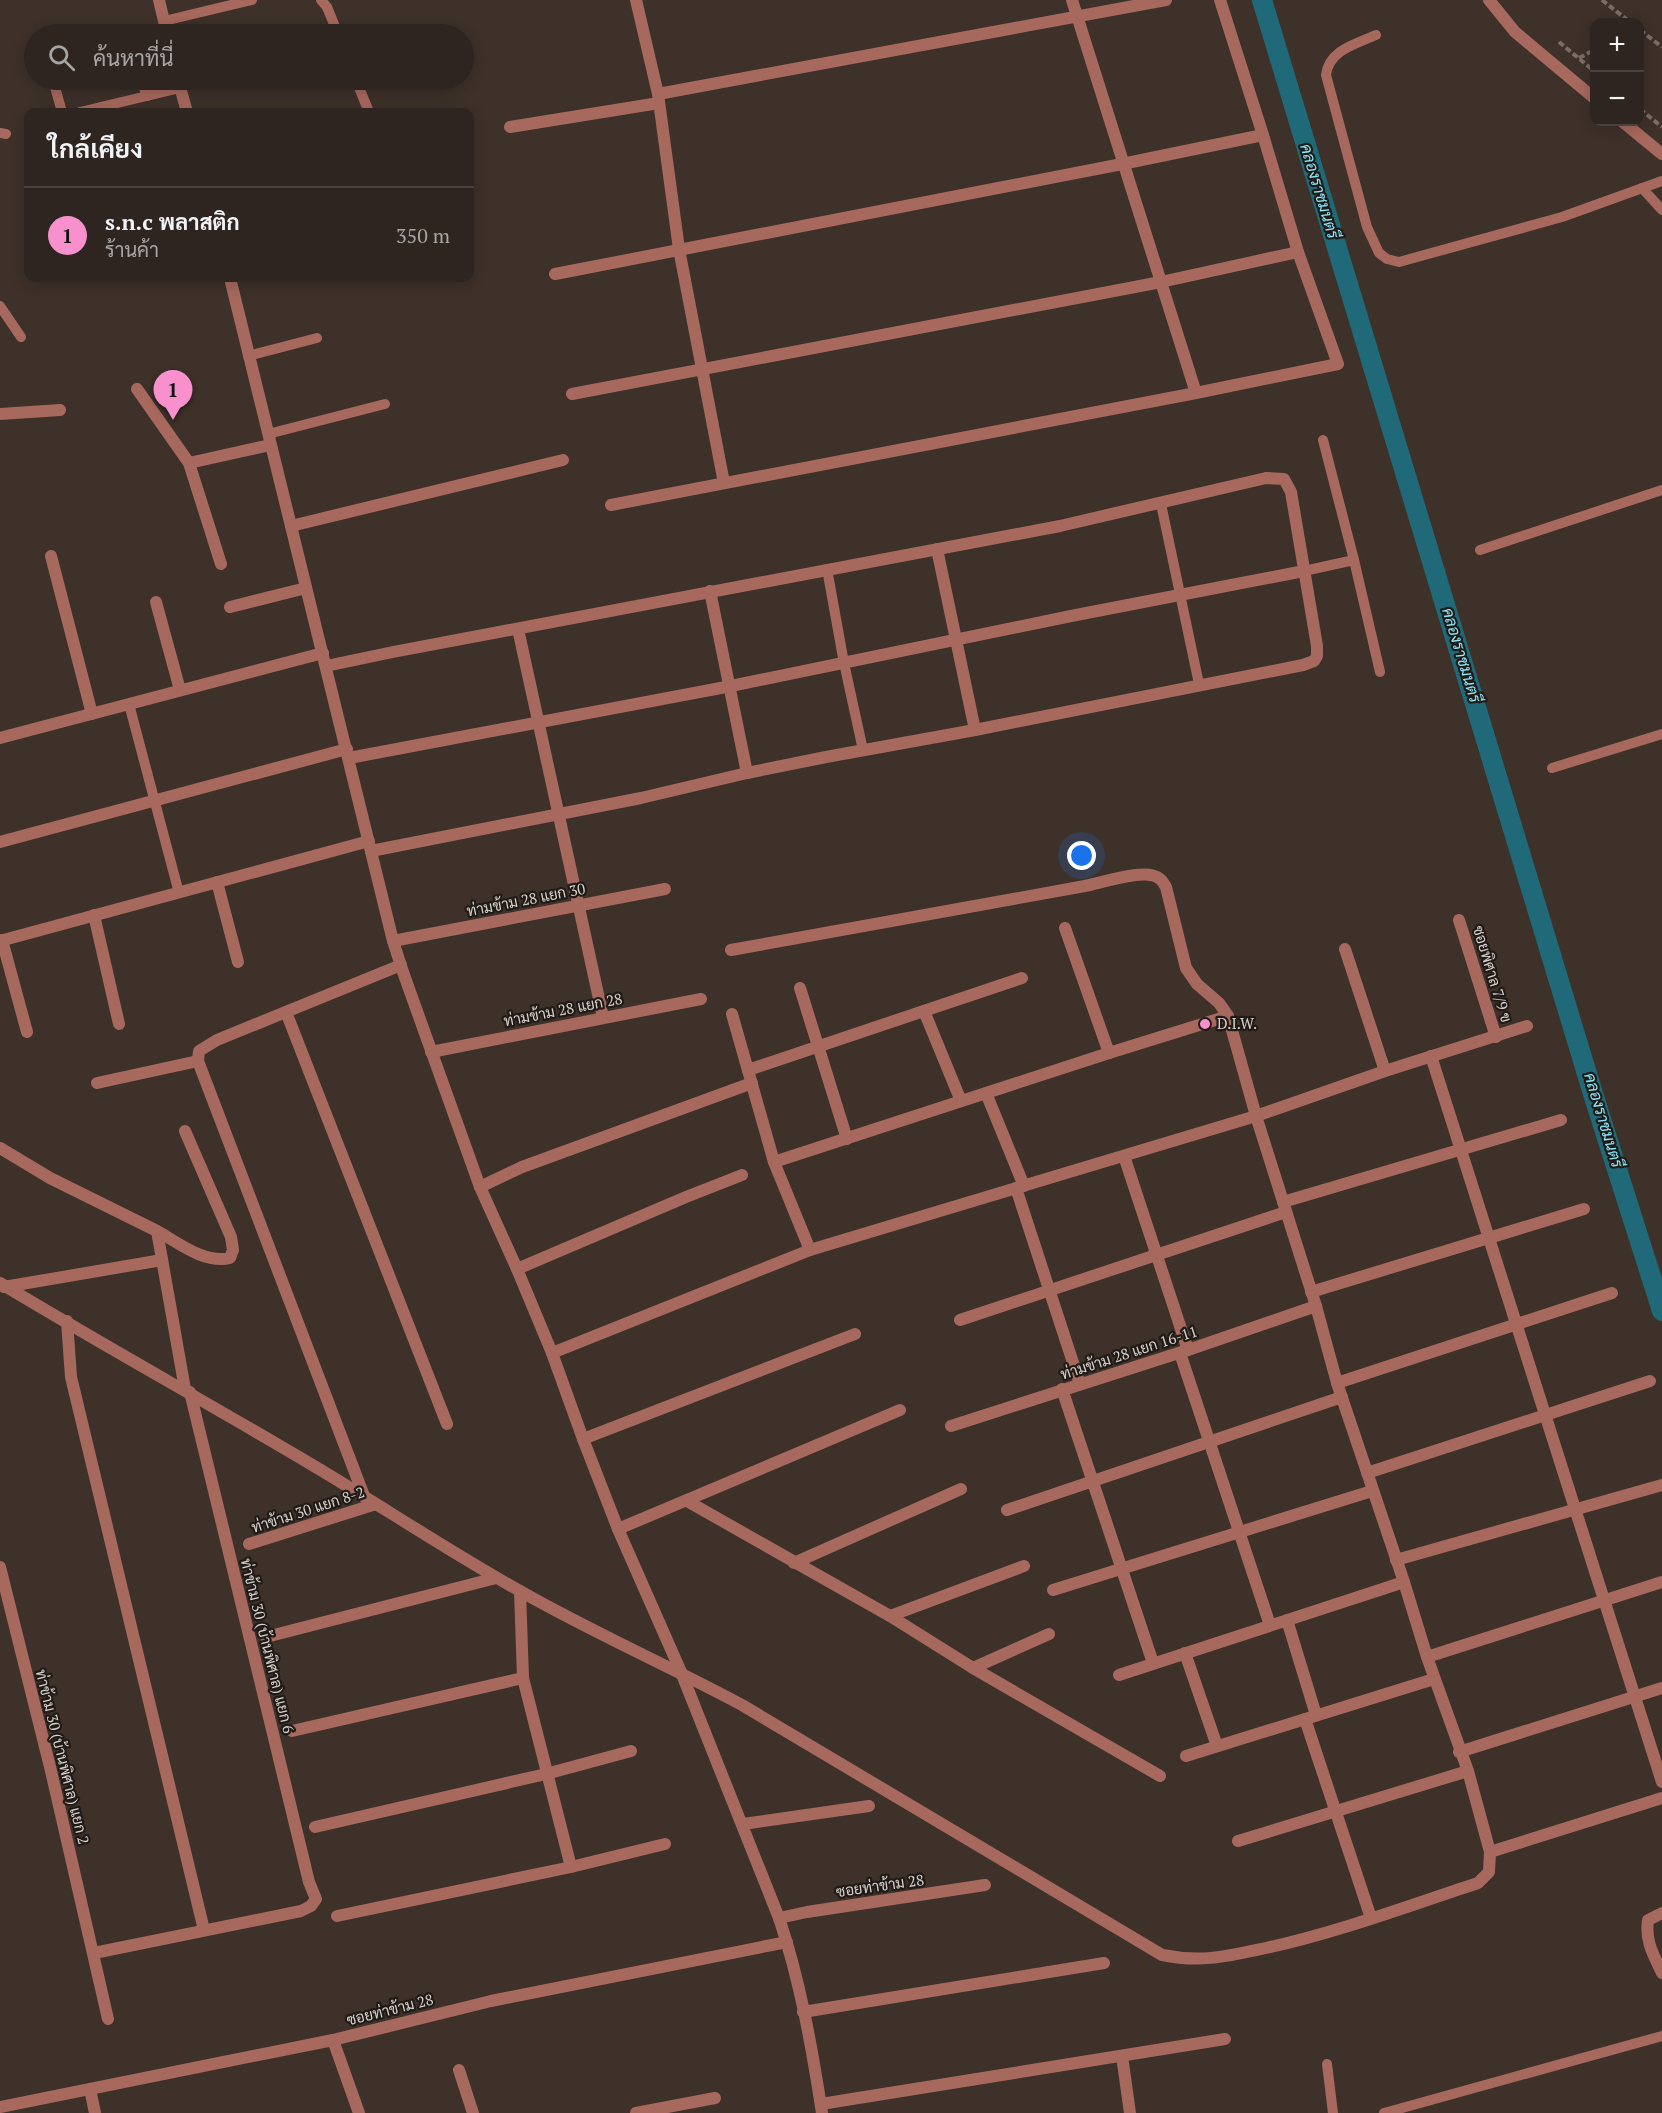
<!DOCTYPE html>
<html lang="th">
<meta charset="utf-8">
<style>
:root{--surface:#2e2520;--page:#3a312d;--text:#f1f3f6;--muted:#a7a5a5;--line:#49423e;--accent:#f890cd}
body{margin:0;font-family:"PT Serif",Sarabun,serif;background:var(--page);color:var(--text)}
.controls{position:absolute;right:18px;top:18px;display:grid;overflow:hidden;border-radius:12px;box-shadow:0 3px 15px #0003}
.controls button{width:54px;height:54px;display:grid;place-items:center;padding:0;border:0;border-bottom:2px solid var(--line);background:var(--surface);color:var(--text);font:30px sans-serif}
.you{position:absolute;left:1082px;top:856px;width:21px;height:21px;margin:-15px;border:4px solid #fff;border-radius:50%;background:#1a73e8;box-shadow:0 0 0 9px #1a73e833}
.badge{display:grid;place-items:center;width:39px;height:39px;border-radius:50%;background:var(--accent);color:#111;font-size:20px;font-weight:700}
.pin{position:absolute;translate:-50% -50px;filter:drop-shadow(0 2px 3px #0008)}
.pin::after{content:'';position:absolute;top:32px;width:21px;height:18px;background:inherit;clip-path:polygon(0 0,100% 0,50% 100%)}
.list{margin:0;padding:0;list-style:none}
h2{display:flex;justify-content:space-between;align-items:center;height:78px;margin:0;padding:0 24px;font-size:26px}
h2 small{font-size:20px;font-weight:400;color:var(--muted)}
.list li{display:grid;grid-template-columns:39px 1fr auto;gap:18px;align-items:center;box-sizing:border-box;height:96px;padding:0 24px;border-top:2px solid var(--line)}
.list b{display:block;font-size:22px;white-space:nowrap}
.list p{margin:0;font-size:20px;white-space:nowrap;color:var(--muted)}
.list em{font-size:20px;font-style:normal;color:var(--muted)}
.icon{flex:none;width:33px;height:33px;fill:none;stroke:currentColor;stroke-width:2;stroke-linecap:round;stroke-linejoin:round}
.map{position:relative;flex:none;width:1662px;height:2113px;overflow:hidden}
.search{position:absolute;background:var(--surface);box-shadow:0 3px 15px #0003;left:24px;top:24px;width:450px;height:66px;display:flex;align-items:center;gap:15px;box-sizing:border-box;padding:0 21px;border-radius:33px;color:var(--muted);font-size:22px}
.panel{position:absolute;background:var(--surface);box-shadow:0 3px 15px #0003;left:24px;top:108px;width:450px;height:174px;border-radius:12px}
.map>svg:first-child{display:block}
</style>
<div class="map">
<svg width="1662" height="2113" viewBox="0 0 1662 2113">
<rect width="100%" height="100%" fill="#3e312a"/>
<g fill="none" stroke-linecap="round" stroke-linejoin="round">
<!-- canal -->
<polyline stroke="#1f6978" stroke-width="20" points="1262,0 1594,1097 1662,1311"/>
<!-- path -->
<g stroke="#796e68" stroke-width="4" stroke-dasharray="6 3" stroke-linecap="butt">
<polyline points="1602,0 1630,22"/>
<polyline points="1640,30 1662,47"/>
<polyline points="1559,42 1594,71"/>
<polyline points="1579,58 1594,50"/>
<polyline points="1640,109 1662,127"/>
</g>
<!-- service -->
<g stroke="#a7695d" stroke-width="10">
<polyline points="321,0 327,7 338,34"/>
<polyline points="164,21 252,0"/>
<path d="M1376 35C1356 44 1329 50 1326 75L1367 227 1379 253 1387 259 1399 262 1562 217 1662 181"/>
<polyline points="53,80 62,112"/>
<polyline points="141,80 147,96"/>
<polyline points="356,80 369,112"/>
<polyline points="80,112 180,88"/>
<polyline points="0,133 6,134"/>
<polyline points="1642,188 1662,210"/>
<polyline points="0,306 21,337"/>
<polyline points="248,356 317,338"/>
<polyline points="268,434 385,404"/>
<polyline points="1323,440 1354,560 1380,672"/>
<polyline points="1161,504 1199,684"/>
<polyline points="1480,550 1662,490"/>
<polyline points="827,569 844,663 863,750"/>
<polyline points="1304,571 1354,560"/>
<polyline points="129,704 179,893"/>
<polyline points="1552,768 1662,734"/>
<polyline points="1327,2064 1333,2113"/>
<polyline points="1384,2113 1662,2036"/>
</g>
<!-- minor -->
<g stroke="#a7695d" stroke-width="12">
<polyline points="159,0 167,34"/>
<polyline points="636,0 658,94 679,249 724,483"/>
<polyline points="1072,0 1196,393"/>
<polyline points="178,80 187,112"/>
<polyline points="658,94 1166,0"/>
<polyline points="510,127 659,103"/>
<polyline points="555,274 1122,164 1263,135"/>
<path d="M230 278 393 941 403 972 480 1187 517 1269 552 1353 583 1439 618 1529 681 1672 779 1918C800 1980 812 2048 822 2113"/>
<polyline points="137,389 189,463 221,564"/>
<polyline points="572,394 1161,282 1298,252"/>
<polyline points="0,414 60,410"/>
<polyline points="189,463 270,445"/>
<polyline points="611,505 1196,393 1338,364 1298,252 1263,135 1220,0"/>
<polyline points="291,526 563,460"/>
<polyline points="937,549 975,730"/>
<polyline points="51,556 92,714"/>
<polyline points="710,591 747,773"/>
<polyline points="156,602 180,690"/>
<polyline points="230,607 306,588"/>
<polyline points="518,629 603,1017"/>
<polyline points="326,666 393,652 1060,526 1266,478 1284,479 1291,492 1317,646 1317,656 1314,661 1303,665 975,730 826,757 747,773 641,798 371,851"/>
<polyline points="0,738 323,653"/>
<polyline points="349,758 726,687 1071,616 1304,571"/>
<polyline points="0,842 347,749"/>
<polyline points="217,882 238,962"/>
<polyline points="94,915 119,1024"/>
<polyline points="1459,920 1496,1037"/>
<polyline points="1065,928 1109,1053"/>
<polyline points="2,940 27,1032"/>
<polyline points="0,941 369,841"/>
<polyline points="393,941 665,889"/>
<polyline points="1345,949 1385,1071"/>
<polyline points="800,988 847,1139"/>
<polyline points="924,1011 961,1101"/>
<polyline points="286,1012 447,1424"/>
<polyline points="732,1014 774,1162 810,1250 1256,1116 1385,1071 1527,1026"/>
<polyline points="431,1052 701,999"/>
<polyline points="1431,1056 1662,1782"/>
<polyline points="748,1070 1022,978"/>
<polyline points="97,1083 198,1061"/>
<polyline points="986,1093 1024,1186"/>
<polyline points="0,1148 50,1178 157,1231 185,1389"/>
<polyline points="1124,1156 1188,1350"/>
<polyline points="774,1162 1109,1053 1228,1016"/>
<polyline points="480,1187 522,1167 752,1083"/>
<polyline points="1016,1188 1080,1384"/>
<polyline points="1283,1202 1561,1120"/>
<path d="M157 1231C179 1243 204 1264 230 1258L233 1250 231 1237 185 1131"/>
<polyline points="517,1269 686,1197 742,1175"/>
<path d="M0 1283C104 1346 210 1404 314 1466 383 1507 450 1552 520 1591 592 1632 669 1666 742 1705L1162 1955C1202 1963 1228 1956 1266 1948 1339 1932 1408 1906 1478 1883L1489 1872 1490 1852 1468 1771 1427 1657 1404 1582 1337 1383 1316 1306 1256 1116 1228 1016 1219 1003 1197 984 1186 968 1166 887C1164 884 1163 881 1160 879 1146 867 1102 883 1085 886L731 950"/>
<polyline points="4,1287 162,1260"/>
<polyline points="1311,1292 1584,1209"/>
<polyline points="960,1320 1286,1212"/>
<polyline points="67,1321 71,1377 204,1930"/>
<polyline points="552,1353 810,1250"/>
<polyline points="1180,1353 1270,1625"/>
<polyline points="1337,1383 1612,1293"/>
<polyline points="1062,1389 1153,1663"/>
<polyline points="951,1426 1188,1350 1316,1306"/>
<polyline points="583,1439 855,1334"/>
<polyline points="1367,1473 1650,1381"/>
<polyline points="364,1496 198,1061 199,1051 217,1040 401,965"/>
<polyline points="687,1501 890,1616 973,1668 1160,1776"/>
<polyline points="1007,1510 1342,1397"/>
<polyline points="618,1529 900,1410"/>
<polyline points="249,1544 376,1504"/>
<polyline points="1396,1560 1662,1485"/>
<polyline points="794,1563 961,1489"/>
<polyline points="0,1567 51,1771 108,2019"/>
<polyline points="1053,1590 1372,1491"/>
<polyline points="520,1591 523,1678 571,1867"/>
<polyline points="890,1616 1024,1566"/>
<polyline points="1287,1620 1316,1715"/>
<polyline points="266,1637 496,1578"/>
<polyline points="1185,1653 1217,1746"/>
<polyline points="1427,1657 1662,1582"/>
<polyline points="973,1668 1049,1634"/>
<polyline points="1119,1675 1404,1582"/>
<polyline points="1305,1719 1371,1918"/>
<polyline points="292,1731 523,1678"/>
<polyline points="1459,1752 1662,1688"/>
<polyline points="1186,1756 1434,1679"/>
<polyline points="743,1824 869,1806"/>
<polyline points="315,1827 546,1774 631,1751"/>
<polyline points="1238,1841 1468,1771"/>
<polyline points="1490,1852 1662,1798"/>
<path d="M1662 1913 1648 1920C1645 1941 1653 1954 1662 1973"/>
<polyline points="337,1916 571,1867 665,1844"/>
<polyline points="779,1918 807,1912 985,1885"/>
<polyline points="94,1953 301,1911 311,1906 316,1899 309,1882 190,1392"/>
<polyline points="803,2012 1104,1963"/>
<polyline points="333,2040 359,2113"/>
<polyline points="1122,2056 1130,2113"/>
<polyline points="459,2070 473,2113"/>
<polyline points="90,2089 95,2113"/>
<polyline points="821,2104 1225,2039"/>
<polyline points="0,2107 333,2040 491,2001 787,1942"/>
<polyline points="636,2113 715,2098"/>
</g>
<!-- tertiary -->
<g stroke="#a7695d" stroke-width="12">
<polyline points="1489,0 1515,32 1594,98"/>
<polyline points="1623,122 1662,154"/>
</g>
</g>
<!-- markers -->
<circle fill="#f890cd" stroke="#201b17" stroke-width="2" cx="1205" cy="1024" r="6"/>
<g text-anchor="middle" stroke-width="4.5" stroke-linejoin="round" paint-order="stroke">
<!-- street labels -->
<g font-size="15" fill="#d8d0cc" stroke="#201b17">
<text transform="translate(526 900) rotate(-11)" y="5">ท่ามข้าม 28 แยก 30</text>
<text transform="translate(1492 974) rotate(73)" y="5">ซอยพิศาล 7/9 ข</text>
<text transform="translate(563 1010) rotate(-11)" y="5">ท่ามข้าม 28 แยก 28</text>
<text transform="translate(1129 1353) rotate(-18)" y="5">ท่ามข้าม 28 แยก 16-11</text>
<text transform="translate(308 1510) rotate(-18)" y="5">ท่าข้าม 30 แยก 8-2</text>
<text transform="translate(267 1646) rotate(76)" y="5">ท่าข้าม 30 (บ้านพิศาล) แยก 6</text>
<text transform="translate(62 1757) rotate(76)" y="5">ท่าข้าม 30 (บ้านพิศาล) แยก 2</text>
<text transform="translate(880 1886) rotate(-8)" y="5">ซอยท่าข้าม 28</text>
<text transform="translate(390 2010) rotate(-14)" y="5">ซอยท่าข้าม 28</text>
</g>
<!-- poi labels -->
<g font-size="15" fill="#d8d0cc" stroke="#201b17" text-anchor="start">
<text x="1217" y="1029">D.I.W.</text>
</g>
<!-- water labels -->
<g font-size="16" font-style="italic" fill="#8be7fc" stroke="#201b17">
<text transform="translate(1320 191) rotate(73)" y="6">คลองราชมนตรี</text>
<text transform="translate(1462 655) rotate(73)" y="6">คลองราชมนตรี</text>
<text transform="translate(1604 1120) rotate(73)" y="6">คลองราชมนตรี</text>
</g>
</g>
</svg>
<div class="controls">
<button>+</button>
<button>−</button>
</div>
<div class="you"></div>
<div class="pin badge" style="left:173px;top:420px">1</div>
<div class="search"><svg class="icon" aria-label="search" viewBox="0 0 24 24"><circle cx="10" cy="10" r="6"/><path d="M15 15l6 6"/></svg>ค้นหาที่นี่</div>
<section class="panel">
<h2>ใกล้เคียง<small></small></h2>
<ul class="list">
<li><span class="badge">1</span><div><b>s.n.c พลาสติก</b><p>ร้านค้า</p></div><em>350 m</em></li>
</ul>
</section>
</div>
